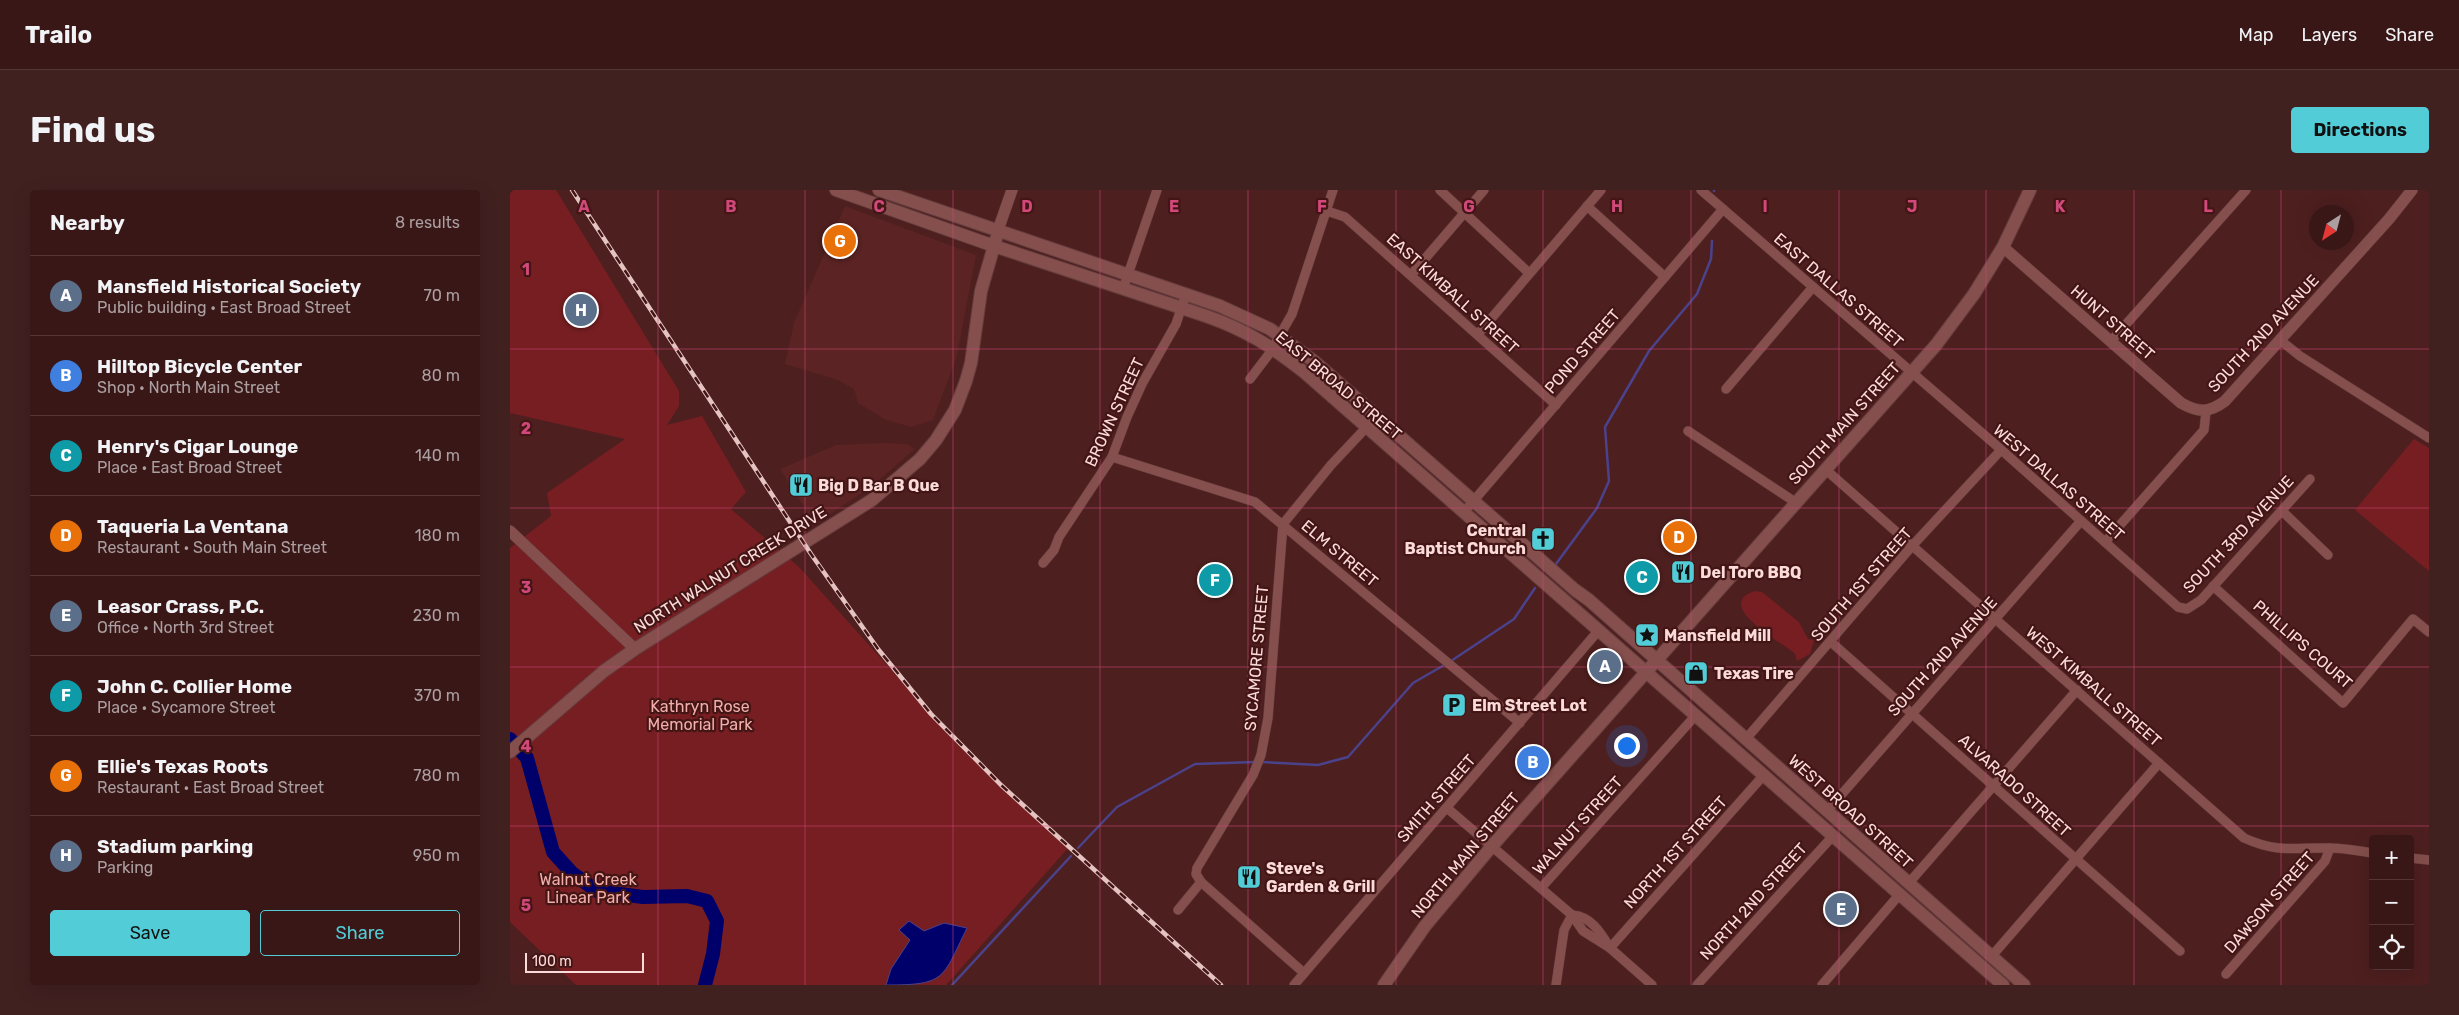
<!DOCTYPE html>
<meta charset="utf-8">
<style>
:root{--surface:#3a1717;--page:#412020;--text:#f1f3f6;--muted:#ab9fa1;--line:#543636;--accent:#52ccd6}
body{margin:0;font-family:Rubik,sans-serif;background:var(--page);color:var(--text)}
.controls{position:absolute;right:15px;bottom:15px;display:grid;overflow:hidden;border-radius:5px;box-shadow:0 5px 20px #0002}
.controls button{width:45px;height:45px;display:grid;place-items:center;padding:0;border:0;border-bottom:1px solid var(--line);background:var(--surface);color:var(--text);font:25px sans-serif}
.compass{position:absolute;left:1799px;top:15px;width:45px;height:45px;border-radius:50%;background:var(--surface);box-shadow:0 5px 20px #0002;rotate:216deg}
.scale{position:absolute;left:15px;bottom:12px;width:119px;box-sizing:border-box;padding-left:5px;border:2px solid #fbdbd9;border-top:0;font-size:14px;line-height:18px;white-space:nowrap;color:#fbdbd9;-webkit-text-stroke:4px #431515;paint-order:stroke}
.you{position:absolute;left:1116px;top:555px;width:18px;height:18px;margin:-12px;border:4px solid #fff;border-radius:50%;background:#1a73e8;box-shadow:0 0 0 8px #1a73e833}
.badge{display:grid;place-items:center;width:32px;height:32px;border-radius:50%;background:var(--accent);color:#fff;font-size:16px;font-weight:700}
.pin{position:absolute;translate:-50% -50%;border:2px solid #fff;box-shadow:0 1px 5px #0006}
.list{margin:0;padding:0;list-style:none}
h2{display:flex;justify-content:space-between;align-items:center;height:65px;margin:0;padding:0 20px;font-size:21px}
h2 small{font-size:16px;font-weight:400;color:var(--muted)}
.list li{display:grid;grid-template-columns:32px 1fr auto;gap:15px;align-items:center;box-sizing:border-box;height:80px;padding:0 20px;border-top:1px solid var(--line)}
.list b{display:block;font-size:19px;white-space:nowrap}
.list p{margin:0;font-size:16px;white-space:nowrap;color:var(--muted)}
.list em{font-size:16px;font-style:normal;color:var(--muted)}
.actions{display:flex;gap:10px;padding:15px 20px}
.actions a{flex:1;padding:11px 0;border:1px solid var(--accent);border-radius:5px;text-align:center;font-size:18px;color:var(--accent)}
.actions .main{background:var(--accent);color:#111}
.icon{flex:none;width:28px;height:28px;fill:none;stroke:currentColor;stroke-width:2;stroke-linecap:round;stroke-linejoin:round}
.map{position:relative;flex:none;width:1919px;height:795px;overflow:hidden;border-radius:5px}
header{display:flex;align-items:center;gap:30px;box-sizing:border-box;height:70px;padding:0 25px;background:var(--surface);border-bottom:1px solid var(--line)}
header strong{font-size:24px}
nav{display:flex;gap:28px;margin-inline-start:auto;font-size:18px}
.intro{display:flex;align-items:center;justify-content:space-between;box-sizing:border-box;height:120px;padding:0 30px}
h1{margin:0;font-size:35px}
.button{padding:12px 22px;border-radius:5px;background:var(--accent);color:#111;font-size:18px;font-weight:700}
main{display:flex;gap:30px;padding:0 30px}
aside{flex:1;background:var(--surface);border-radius:5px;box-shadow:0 5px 20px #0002}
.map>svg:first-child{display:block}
</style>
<header>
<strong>Trailo</strong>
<nav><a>Map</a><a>Layers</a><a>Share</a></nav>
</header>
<div class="intro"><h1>Find us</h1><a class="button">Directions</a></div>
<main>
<aside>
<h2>Nearby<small>8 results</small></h2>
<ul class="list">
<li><span class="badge" style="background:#5c6f8a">A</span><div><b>Mansfield Historical Society</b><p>Public building · East Broad Street</p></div><em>70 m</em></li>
<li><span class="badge" style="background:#3f7fe0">B</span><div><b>Hilltop Bicycle Center</b><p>Shop · North Main Street</p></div><em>80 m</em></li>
<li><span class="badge" style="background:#0f9aa8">C</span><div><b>Henry's Cigar Lounge</b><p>Place · East Broad Street</p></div><em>140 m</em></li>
<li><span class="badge" style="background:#e8710a">D</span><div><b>Taqueria La Ventana</b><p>Restaurant · South Main Street</p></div><em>180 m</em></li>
<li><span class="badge" style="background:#5c6f8a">E</span><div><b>Leasor Crass, P.C.</b><p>Office · North 3rd Street</p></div><em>230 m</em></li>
<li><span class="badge" style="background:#0f9aa8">F</span><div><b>John C. Collier Home</b><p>Place · Sycamore Street</p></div><em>370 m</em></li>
<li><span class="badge" style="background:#e8710a">G</span><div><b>Ellie's Texas Roots</b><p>Restaurant · East Broad Street</p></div><em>780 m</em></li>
<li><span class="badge" style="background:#5c6f8a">H</span><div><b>Stadium parking</b><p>Parking</p></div><em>950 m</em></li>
</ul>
<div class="actions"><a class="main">Save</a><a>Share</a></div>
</aside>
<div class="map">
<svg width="1919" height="795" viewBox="0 0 1919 795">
<rect width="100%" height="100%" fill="#4e1f1f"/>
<!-- built -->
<g fill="#5b2323">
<polygon points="335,16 466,65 447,166 423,230 402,237 376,230 348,213 344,199 328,190 275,174 284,133"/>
<polygon points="373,253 397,254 405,259 362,296 305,334 270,279 326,255"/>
</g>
<!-- green -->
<g fill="#771e22">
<polygon points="0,0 46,0 169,201 169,216 157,235 192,226 236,302 221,319 289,377 421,524 559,657 436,795 66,795 0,732 0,358 41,326 37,303 115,249 0,223"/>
<polygon points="1904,249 1919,258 1919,381 1845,320"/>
<path d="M1245 401 1252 402 1289 432 1298 449 1304 450 1300 464 1287 471C1287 470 1285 465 1285 464 1277 455 1200 415 1245 401Z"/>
</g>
<!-- water -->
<path fill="#00006b" stroke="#4b428c" d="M399 731 414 741 434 733 457 738C432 789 436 795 376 795L381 779 400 750 389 740Z"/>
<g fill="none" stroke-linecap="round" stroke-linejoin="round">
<!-- stream -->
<g stroke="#4b428c" stroke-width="2.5">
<polyline points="1204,1 1204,0"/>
<polyline points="1046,374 1087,318 1099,291 1095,237 1139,161 1187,104 1201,69 1202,51"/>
<polyline points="941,471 1004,429 1025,398"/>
<polyline points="751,572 808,575 838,567 903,493 936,474"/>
<polyline points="568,658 607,617 685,574 746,572"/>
<polyline points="442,795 561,666"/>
</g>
<!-- river -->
<polyline stroke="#00006b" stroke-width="14" points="0,549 17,568 43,662 62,683 87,701 133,707 177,706 197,711 207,731 203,764 195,795"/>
<defs>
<g id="minor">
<polyline points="930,0 1019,83"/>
<polyline points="1191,0 1487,256 1668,417 1677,419 1691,410 1800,289"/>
<polyline points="1077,16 1155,87"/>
<polyline points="817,21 835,27 1046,215"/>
<polyline points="901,85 974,0"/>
<polyline points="613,99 647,0"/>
<polyline points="968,144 1091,0"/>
<polyline points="1770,150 1790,166 1919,248"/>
<polyline points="1601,151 1736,0"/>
<polyline points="740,189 759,164 782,124 823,0"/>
<polyline points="1216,199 1303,97"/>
<polyline points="1178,241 1285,312"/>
<polyline points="602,267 745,312 1010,533"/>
<path d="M1315 279 1734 648C1770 664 1784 657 1820 658 1834 658 1849 661 1863 663"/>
<polyline points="1772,321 1818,365"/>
<polyline points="954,322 1213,19"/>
<polyline points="1595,352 1694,240 1696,222"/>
<polyline points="533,373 544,360 549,347 602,267 617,227 633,192 666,134 676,104"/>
<polyline points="1703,396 1833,513 1903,429 1919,442"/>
<polyline points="1321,452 1670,761"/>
<polyline points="1235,550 1402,356 1491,260"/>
<polyline points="937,618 1062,725 1073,741 1100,758 1142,795"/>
<polyline points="1317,621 1571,331"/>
<polyline points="1900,668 1919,670"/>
<polyline points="1398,694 1567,500"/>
<polyline points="1031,698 1186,525"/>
<polyline points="668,720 691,692"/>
<path d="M1062 725C1081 726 1091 743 1100 758"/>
<polyline points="1100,758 1253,586"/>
<polyline points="1481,767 1649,573"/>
<polyline points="794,783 691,692 686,684 687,678 743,585 751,565 758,528 773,334 821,275 867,226"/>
<polyline points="1716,784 1815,671 1820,658"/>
<polyline points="784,795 1089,440"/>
<polyline points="1046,795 1054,740 1062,725"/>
<polyline points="1187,795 1322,647"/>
<polyline points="1312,795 1389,705"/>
</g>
<g id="tertiary">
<polyline points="488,40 502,0"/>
<path d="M1493 57 1671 213C1689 223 1699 223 1715 211L1879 29 1902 0"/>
<polyline points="0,341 125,459"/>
</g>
<g id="secondary">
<path d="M326 0 484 56 696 126C736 140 761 156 794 182L1493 795"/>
<polyline points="369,0 710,116 760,139 805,172 1065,400 1079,410 1514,795"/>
<polyline points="0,562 94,481 125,459 362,310 410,269 426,250 445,220 456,191 461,173 471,101 486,49"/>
<polyline points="874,795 915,736 982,656 1426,155 1464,104 1493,57 1520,0"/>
</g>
</defs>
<!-- minor casing -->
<use href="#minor" stroke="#663d3e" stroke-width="10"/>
<!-- tertiary casing -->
<use href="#tertiary" stroke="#663d3e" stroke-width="12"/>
<!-- secondary casing -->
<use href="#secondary" stroke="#663d3e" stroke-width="14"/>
<!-- minor -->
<use href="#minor" stroke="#844f4d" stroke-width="9"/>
<!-- tertiary -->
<use href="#tertiary" stroke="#844f4d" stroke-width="11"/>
<!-- secondary -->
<use href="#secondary" stroke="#844f4d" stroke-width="12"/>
<defs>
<polyline id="rail" points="62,0 301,364 368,459 421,524 491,595 711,795"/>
</defs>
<!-- rail casing -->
<use href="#rail" stroke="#e4c3c1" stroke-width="4.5"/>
<!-- rail -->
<use href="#rail" stroke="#431515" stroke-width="2.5" stroke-dasharray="8" stroke-linecap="butt"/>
</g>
<!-- grid -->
<path fill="none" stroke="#d0497a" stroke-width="1" stroke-opacity="0.55" d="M148 0V795M295 0V795M443 0V795M590 0V795M738 0V795M886 0V795M1033 0V795M1181 0V795M1329 0V795M1476 0V795M1624 0V795M1771 0V795M0 159H1919M0 318H1919M0 477H1919M0 636H1919"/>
<!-- icons -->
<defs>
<symbol id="restaurant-square" viewBox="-11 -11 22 22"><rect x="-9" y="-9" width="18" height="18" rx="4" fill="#52ccd6" stroke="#431515"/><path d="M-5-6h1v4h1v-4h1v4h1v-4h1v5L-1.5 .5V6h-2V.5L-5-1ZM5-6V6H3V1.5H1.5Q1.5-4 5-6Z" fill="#111"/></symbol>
<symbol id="church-square" viewBox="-11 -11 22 22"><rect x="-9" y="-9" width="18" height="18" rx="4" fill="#52ccd6" stroke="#431515"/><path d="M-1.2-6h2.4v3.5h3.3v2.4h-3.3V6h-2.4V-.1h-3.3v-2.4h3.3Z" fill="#111"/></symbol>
<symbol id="sight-square" viewBox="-11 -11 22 22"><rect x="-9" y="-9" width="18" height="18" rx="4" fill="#52ccd6" stroke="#431515"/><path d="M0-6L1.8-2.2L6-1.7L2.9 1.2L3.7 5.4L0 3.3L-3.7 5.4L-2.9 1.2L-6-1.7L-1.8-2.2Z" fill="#111"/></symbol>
<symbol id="shop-square" viewBox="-11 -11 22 22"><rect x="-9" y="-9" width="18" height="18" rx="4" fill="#52ccd6" stroke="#431515"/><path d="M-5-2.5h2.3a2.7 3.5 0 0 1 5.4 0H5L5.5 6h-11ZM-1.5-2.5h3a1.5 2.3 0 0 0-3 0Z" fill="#111"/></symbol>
<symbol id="parking-square" viewBox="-11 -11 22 22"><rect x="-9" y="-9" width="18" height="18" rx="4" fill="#52ccd6" stroke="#431515"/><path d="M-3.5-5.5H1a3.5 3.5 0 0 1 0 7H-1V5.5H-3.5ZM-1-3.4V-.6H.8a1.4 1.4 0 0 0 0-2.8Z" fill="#111"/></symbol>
</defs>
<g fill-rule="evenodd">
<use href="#restaurant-square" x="277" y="281" width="28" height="28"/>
<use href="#church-square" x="1019" y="335" width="28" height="28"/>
<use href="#restaurant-square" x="1159" y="368" width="28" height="28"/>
<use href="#sight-square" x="1123" y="431" width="28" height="28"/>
<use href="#shop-square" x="1172" y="469" width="28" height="28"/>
<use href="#parking-square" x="930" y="501" width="28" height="28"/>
<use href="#restaurant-square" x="725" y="673" width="28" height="28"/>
</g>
<g text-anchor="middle" stroke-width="4.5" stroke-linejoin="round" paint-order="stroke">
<!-- street labels -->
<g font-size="16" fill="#fbdbd9" stroke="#431515">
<text transform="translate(1329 100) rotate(41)" y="6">EAST DALLAS STREET</text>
<text transform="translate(943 103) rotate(42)" y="6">EAST KIMBALL STREET</text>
<text transform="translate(1603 132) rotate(41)" y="6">HUNT STREET</text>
<text transform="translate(1753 143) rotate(-47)" y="6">SOUTH 2ND AVENUE</text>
<text transform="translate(1072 161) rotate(-49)" y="6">POND STREET</text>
<text transform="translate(829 195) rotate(40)" y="6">EAST BROAD STREET</text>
<text transform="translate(604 222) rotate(-65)" y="6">BROWN STREET</text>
<text transform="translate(1334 233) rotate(-48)" y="6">SOUTH MAIN STREET</text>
<text transform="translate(1549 292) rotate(41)" y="6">WEST DALLAS STREET</text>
<text transform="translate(1728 344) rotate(-47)" y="6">SOUTH 3RD AVENUE</text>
<text transform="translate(830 363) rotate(40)" y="6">ELM STREET</text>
<text transform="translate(220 379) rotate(-32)" y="6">NORTH WALNUT CREEK DRIVE</text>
<text transform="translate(1351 394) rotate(-49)" y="6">SOUTH 1ST STREET</text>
<text transform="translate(1793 454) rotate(41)" y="6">PHILLIPS COURT</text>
<text transform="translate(1432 466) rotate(-48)" y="6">SOUTH 2ND AVENUE</text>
<text transform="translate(746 468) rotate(-85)" y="6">SYCAMORE STREET</text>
<text transform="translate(1584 496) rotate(41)" y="6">WEST KIMBALL STREET</text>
<text transform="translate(1505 595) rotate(42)" y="6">ALVARADO STREET</text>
<text transform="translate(926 608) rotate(-49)" y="6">SMITH STREET</text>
<text transform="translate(1341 621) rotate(42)" y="6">WEST BROAD STREET</text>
<text transform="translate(1067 635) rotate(-48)" y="6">WALNUT STREET</text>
<text transform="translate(1165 662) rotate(-48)" y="6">NORTH 1ST STREET</text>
<text transform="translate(955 665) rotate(-50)" y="6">NORTH MAIN STREET</text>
<text transform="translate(1243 711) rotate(-48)" y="6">NORTH 2ND STREET</text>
<text transform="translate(1759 712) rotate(-49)" y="6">DAWSON STREET</text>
</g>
<!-- poi labels -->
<g font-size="16" font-weight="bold" fill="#fbdbd9" stroke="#431515" text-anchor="start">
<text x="308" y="301">Big D Bar B Que</text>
<text x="1016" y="346" text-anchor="end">Central<tspan x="1016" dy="18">Baptist Church</tspan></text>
<text x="1190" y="388">Del Toro BBQ</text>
<text x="1154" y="451">Mansfield Mill</text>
<text x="1204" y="489">Texas Tire</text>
<text x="962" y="521">Elm Street Lot</text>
<text x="756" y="684">Steve's<tspan x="756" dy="18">Garden &amp; Grill</tspan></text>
</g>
<!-- park labels -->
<g font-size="16" fill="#f1aeaa" stroke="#431515">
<text x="190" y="522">Kathryn Rose<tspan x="190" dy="18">Memorial Park</tspan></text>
<text x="78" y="695">Walnut Creek<tspan x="78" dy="18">Linear Park</tspan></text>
</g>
</g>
<g font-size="16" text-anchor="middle" font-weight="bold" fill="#d0497a" stroke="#431515" stroke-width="4.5" stroke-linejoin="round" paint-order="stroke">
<text x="74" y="22">A</text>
<text x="221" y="22">B</text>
<text x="369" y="22">C</text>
<text x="517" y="22">D</text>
<text x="664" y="22">E</text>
<text x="812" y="22">F</text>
<text x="959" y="22">G</text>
<text x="1107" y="22">H</text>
<text x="1255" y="22">I</text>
<text x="1402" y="22">J</text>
<text x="1550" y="22">K</text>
<text x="1698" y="22">L</text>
<text x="16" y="85">1</text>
<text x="16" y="244">2</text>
<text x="16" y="403">3</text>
<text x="16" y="562">4</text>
<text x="16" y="721">5</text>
</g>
</svg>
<div class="controls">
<button>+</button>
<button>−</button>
<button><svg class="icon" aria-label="locate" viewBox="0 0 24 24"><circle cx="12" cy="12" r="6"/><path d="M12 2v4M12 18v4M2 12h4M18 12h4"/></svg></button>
</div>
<svg class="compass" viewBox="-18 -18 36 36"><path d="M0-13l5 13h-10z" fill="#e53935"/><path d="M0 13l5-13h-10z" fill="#ab9fa1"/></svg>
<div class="scale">100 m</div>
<div class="you"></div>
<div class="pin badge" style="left:1095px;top:476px;background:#5c6f8a">A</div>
<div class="pin badge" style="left:1023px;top:572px;background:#3f7fe0">B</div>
<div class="pin badge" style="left:1132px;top:387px;background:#0f9aa8">C</div>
<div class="pin badge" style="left:1169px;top:347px;background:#e8710a">D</div>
<div class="pin badge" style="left:1331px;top:719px;background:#5c6f8a">E</div>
<div class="pin badge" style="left:705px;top:390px;background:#0f9aa8">F</div>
<div class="pin badge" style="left:330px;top:51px;background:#e8710a">G</div>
<div class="pin badge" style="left:71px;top:120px;background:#5c6f8a">H</div>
</div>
</main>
